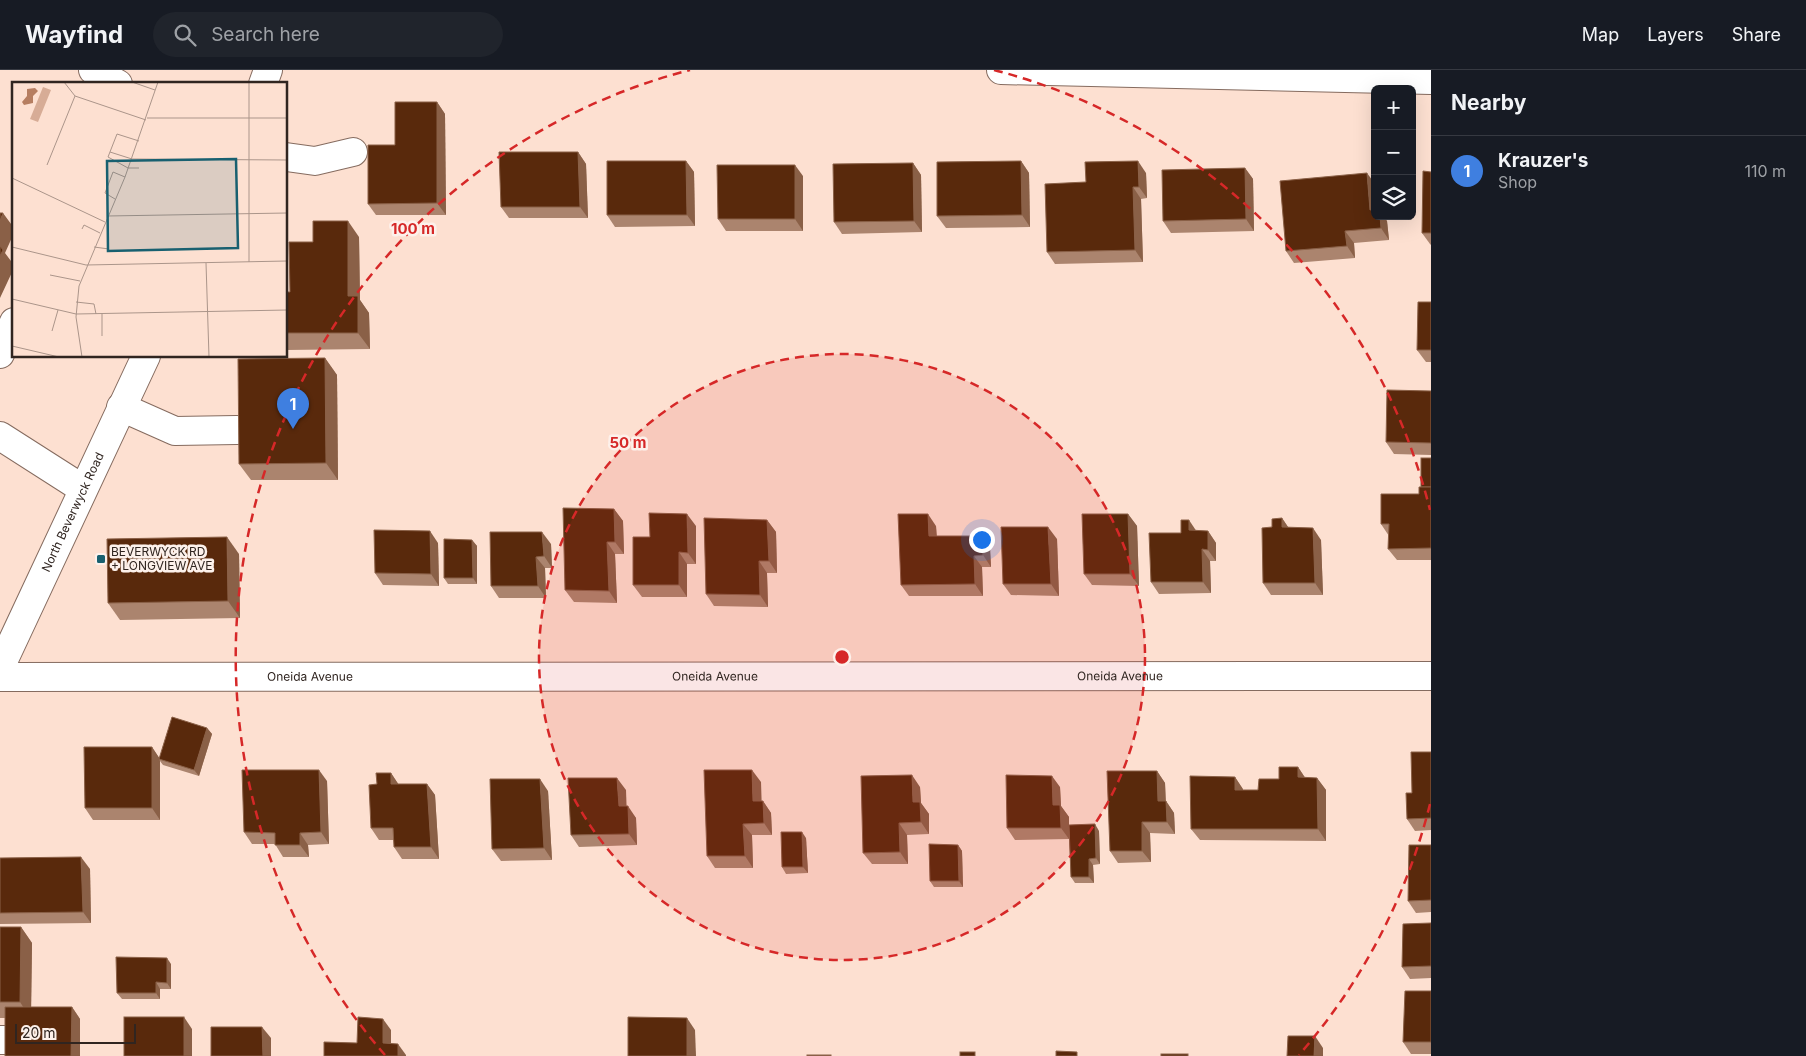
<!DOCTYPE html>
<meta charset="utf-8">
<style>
:root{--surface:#171b24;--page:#20242c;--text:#f1f3f6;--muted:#9ea1a6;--line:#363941;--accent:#8fb1ba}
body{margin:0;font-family:Inter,sans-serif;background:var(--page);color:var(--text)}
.controls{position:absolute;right:15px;top:15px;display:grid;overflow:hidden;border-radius:8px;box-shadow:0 5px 20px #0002}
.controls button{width:45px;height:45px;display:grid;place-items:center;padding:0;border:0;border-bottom:1px solid var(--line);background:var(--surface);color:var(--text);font:25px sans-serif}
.scale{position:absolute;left:15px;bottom:12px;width:121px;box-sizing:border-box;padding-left:5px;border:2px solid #302520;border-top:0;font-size:14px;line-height:18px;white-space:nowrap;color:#302520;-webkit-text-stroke:4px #fdf1eb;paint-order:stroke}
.you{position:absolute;left:981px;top:469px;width:18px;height:18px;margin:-12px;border:4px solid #fff;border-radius:50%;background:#1a73e8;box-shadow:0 0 0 8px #1a73e833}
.badge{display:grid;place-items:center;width:32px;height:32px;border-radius:50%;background:var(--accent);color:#fff;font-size:16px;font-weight:700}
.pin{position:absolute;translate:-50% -41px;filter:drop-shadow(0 1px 2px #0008)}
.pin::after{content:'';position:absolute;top:26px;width:18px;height:15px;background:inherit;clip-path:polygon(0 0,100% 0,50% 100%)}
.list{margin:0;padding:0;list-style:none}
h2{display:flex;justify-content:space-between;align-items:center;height:65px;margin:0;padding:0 20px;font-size:21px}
h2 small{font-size:16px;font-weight:400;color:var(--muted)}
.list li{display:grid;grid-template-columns:32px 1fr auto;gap:15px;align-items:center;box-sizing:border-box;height:70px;padding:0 20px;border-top:1px solid var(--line)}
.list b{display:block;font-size:19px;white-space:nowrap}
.list p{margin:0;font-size:16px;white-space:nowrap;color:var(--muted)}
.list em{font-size:16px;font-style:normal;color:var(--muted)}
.icon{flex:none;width:28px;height:28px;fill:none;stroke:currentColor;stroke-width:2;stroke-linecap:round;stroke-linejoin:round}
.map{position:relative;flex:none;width:1431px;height:986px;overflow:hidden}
header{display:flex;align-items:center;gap:30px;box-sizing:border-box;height:70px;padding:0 25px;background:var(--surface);border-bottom:1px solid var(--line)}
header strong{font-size:24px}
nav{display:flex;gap:28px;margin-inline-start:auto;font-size:18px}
.search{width:350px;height:45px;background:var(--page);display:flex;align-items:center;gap:12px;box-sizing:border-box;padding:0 18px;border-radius:28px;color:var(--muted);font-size:19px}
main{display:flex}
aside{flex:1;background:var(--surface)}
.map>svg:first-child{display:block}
</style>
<header>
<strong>Wayfind</strong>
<div class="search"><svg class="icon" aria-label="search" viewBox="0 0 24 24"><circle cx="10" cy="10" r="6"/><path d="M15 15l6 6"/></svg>Search here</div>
<nav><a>Map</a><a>Layers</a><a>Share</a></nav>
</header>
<main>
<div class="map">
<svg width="1431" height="986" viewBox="0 0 1431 986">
<rect width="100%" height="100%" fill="#fde0d1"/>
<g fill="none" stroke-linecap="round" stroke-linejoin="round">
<defs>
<g id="minor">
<polyline points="93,0 118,14"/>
<polyline points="1001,0 1431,10"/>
<polyline points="263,14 268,0"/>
<polyline points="286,87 315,91 353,82"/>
<polyline points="0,284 14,252"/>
<polyline points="121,337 175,361 237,360"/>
<polyline points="0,366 83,419"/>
<path id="s1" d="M0 598 146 286"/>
<path id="s2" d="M0 607 1431 606"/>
<polyline points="0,970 6,970"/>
</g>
</defs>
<!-- minor casing -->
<use href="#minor" stroke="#856b5f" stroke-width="30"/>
<!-- minor -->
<use href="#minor" stroke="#fff" stroke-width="28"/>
</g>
<!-- wall -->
<g fill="#ab846e">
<polygon points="437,32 445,44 446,145 376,145 368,134 395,75"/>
<polygon points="578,82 586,94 588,148 509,148 501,137"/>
<polygon points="686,91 694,102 695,156 615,157 607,145"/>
<polygon points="1021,91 1029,103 1030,157 946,158 937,146"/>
<polygon points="913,93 921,105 922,162 842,164 834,152"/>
<polygon points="1245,98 1253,109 1254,161 1171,163 1163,151"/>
<polygon points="1431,102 1431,175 1430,174 1422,163"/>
<polygon points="1146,103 1147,128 1141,129 1143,192 1055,194 1047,182 1086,112"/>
<polygon points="803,106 803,161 726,161 718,149"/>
<polygon points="1375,146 1387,151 1389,170 1354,173 1355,188 1294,193 1286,181"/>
<polygon points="359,167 360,230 369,243 370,279 286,280 286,222 290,222 313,172"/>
<polygon points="1431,232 1431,292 1426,292 1417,280"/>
<polygon points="325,288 337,305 338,410 251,410 239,394"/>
<polygon points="1431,321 1431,385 1394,384 1386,372"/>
<polygon points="1431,388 1431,490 1397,490 1388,479 1389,466 1381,454 1419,424"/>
<polygon points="614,439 623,451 624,484 615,484 617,533 574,532 565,520"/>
<polygon points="1128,444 1137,456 1139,516 1092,515 1084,504"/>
<polygon points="1282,448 1288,457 1321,470 1323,525 1271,525 1263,513 1272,457"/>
<polygon points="767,450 776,462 777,503 767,503 768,537 714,536 706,524"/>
<polygon points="696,456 696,494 687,494 687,527 642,527 633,515 650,467"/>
<polygon points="936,456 937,466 990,478 991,497 982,497 983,526 909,526 901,515"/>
<polygon points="1196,461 1208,461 1216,473 1216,491 1210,491 1211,523 1159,524 1151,512 1181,463"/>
<polygon points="1057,469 1059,526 1011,525 1003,514"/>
<polygon points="472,470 477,476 477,514 448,514 444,508"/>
<polygon points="438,473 439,516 383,515 375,503"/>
<polygon points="551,474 552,498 545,498 546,528 499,528 491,516"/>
<polygon points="239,484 240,548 120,550 108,533"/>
<polygon points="207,658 212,664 199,706 163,695 160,691 160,750 93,750 85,738 152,677 159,688"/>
<polygon points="1431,682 1431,760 1415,761 1407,749 1412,723"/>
<polygon points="1298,697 1305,708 1317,708 1326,720 1326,771 1200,770 1191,759 1235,707 1243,720 1258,720 1279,709"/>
<polygon points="1157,701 1165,713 1166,731 1174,743 1175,764 1150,763 1151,792 1118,793 1110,781"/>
<polygon points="391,703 398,714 427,714 435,725 439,789 402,789 394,777 394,770 379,770 371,758 377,714"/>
<polygon points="327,711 329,774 308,775 309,787 283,787 275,774 252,774 244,762"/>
<polygon points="761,712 761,731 763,731 771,743 772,765 752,765 753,798 715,798 707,786"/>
<polygon points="920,717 921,733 929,744 929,764 907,765 908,794 872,794 863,783"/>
<polygon points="1060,717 1061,736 1069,747 1069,755 1099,761 1100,794 1093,795 1094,813 1075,813 1071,807 1069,769 1015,770 1007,758"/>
<polygon points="626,720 626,736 636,748 637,775 579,777 571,765"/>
<polygon points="548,721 552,790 501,791 492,779"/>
<polygon points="806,768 808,803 786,804 782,797"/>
<polygon points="958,775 962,781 963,817 934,817 930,811"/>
<polygon points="1431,775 1431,842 1416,843 1408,831"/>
<polygon points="0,788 90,799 91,853 0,854"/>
<polygon points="1431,853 1431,908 1410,909 1402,897"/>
<polygon points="0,857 21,857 32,873 31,937 72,937 80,949 80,986 5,986 5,948 0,948"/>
<polygon points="171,894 171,919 160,919 160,929 122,929 117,923"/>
<polygon points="1431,921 1431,984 1411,984 1403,972"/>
</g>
<!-- shaded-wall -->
<g fill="#8a6047">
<polygon points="437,32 445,44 446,145 437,133"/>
<polygon points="578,82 586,94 588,148 580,137"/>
<polygon points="686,91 694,102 695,156 687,145"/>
<polygon points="1021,91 1029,103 1030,157 1022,145"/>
<polygon points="1138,91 1146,103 1147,128 1139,117"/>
<polygon points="913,93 921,105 922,162 914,151"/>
<polygon points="795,95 803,106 803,161 795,149"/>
<polygon points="1245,98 1253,109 1254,161 1246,149"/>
<polygon points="1367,103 1375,114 1375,146 1370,140"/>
<polygon points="1133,117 1141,129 1143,192 1135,180"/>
<polygon points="3,143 14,158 14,163 5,183 14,195 14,198 0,228 0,151"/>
<polygon points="1380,146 1384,146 1387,151 1389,170 1381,158"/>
<polygon points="348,151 359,167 360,230 369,243 370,279 358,263 348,226"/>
<polygon points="1345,161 1354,173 1355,188 1347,176"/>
<polygon points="325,288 337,305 338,410 326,393"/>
<polygon points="614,439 623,451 624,484 615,472"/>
<polygon points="687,444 696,456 696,494 688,483"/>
<polygon points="928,444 936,456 937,478 929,466"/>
<polygon points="1128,444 1137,456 1139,516 1130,504"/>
<polygon points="1282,448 1290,460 1282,457"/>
<polygon points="767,450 776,462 777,503 769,491"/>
<polygon points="1189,450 1197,462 1189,460"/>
<polygon points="1048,457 1057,469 1059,526 1051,514"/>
<polygon points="1313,458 1321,470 1323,525 1315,513"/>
<polygon points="430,461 438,473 439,516 431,504"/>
<polygon points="1208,461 1216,473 1216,491 1208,480"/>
<polygon points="542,462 551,474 552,498 544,486"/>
<polygon points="982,466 990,478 991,497 983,485"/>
<polygon points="227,467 239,484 240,548 228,531"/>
<polygon points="472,470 477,476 477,514 473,508"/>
<polygon points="607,472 615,484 617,533 609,521"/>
<polygon points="1202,479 1210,491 1211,523 1203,512"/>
<polygon points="679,482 687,494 687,527 679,515"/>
<polygon points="974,486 982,497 983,526 975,514"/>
<polygon points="536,487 545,498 546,528 538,516"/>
<polygon points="759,491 767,503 768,537 760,525"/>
<polygon points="207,658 212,664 199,706 194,700"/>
<polygon points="152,677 160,689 159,689 160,691 160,750 152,738"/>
<polygon points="1298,697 1306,709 1298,707"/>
<polygon points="319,700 327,711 329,774 321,762"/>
<polygon points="752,700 761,712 762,743 753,731"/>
<polygon points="1157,701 1165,713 1166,743 1158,731"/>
<polygon points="391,703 399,715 391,714"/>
<polygon points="912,705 920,717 921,733 929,744 929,764 921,752 913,732"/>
<polygon points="1052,706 1060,717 1061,736 1069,747 1069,769 1061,758 1053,735"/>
<polygon points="1235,707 1243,719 1243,731 1235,720"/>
<polygon points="617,708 626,720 627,748 619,736"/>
<polygon points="1317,708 1326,720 1326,771 1318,759"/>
<polygon points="540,709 548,721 552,790 544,778"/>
<polygon points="427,714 435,725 439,789 431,777"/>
<polygon points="763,731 771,743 772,765 764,753"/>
<polygon points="1166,731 1174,743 1175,764 1167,752"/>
<polygon points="628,736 636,748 637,775 629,764"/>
<polygon points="1142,752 1150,763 1151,792 1142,781"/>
<polygon points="899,753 907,765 908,794 900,782"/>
<polygon points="743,754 752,765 753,798 745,786"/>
<polygon points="1095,754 1099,761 1100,794 1096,788"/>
<polygon points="802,762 806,768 808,803 803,797"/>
<polygon points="300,763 308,775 309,787 300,775"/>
<polygon points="958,775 962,781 963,817 959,811"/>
<polygon points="81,787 90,799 91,853 83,842"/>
<polygon points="1089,789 1093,795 1094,813 1089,807"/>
<polygon points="21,857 32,873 31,949 20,932"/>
<polygon points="167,888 171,894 171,919 167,913"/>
<polygon points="156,912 160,919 160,929 156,923"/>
<polygon points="72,937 80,949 80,986 71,986"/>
<polygon points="184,947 192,959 192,986 184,986"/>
<polygon points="687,948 695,960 696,986 687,986"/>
<polygon points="383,949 391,960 391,985 383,973"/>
<polygon points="262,957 271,968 271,986 263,986"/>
<polygon points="1315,966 1323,978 1323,986 1314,986"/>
<polygon points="398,974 406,985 406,986 398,986"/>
</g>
<!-- building -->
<g fill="#59290c" stroke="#8a6047">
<polygon points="395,32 437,32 437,133 368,134 368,75 395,75"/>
<polygon points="499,82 578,82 580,137 501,137"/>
<polygon points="607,91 686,91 687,145 607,145"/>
<polygon points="1021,91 1022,145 937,146 937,92"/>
<polygon points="1138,91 1139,117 1133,117 1135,180 1047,182 1045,114 1086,112 1085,92"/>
<polygon points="913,93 914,151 834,152 833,94"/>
<polygon points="717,95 795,95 795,149 718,149"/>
<polygon points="1245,98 1246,149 1163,151 1162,100"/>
<polygon points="1423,101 1431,102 1431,163 1422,163"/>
<polygon points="1367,103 1370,140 1375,139 1375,146 1380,146 1381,158 1345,161 1347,176 1286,181 1280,111"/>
<polygon points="0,143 3,143 0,151"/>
<polygon points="313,151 348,151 348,226 358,226 358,263 286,263 286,222 290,222 289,172 313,172"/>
<polygon points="0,176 3,180 0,186"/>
<polygon points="1418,232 1431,232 1431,280 1417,280"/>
<polygon points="325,288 326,393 239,394 238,289"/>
<polygon points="1387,320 1431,321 1431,373 1386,372"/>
<rect x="1421" y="388" width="10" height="29"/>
<polygon points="1419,417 1431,417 1431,478 1388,479 1389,454 1381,454 1381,424 1419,424"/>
<polygon points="563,438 614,439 615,472 607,472 609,521 565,520"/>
<polygon points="649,443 687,444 688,483 679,482 679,515 633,515 633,467 650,467"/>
<polygon points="898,444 928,444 929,466 982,466 983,485 974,486 975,514 901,515"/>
<polygon points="1082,444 1128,444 1130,504 1084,504"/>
<polygon points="704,448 767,450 769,491 759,491 760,525 706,524"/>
<polygon points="1282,448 1282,457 1313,458 1315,513 1263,513 1262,458 1272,457 1272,449"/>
<polygon points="1181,450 1189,450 1189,460 1208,461 1208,480 1202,479 1203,512 1151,512 1149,463 1181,463"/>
<polygon points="1001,457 1048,457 1051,514 1003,514"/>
<polygon points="374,460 430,461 431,504 375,503"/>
<polygon points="490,462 542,462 544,486 536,487 538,516 491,516"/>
<polygon points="227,467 228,531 108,533 107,469"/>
<polygon points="444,469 472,470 473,508 444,508"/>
<polygon points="172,647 207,658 194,700 159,689"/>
<polygon points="84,677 152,677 152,738 85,738"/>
<polygon points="1411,682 1431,682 1431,748 1407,749 1406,723 1412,723"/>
<polygon points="1279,697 1298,697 1298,707 1317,708 1318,759 1191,759 1190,706 1235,707 1235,720 1258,720 1259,709 1279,709"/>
<polygon points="242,700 319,700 321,762 300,763 300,775 275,775 275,763 244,762"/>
<polygon points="704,700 752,700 753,731 763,731 764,753 743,754 745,786 707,786"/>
<polygon points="1107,701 1157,701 1158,731 1166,731 1167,752 1142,752 1142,781 1110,781"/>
<polygon points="376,703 391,703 391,714 427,714 431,777 394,777 393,758 371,758 369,715 377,714"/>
<polygon points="912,705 913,732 920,732 921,752 899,753 900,782 863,783 861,706"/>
<polygon points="1006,705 1052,706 1053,735 1060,735 1061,758 1007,758"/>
<polygon points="568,708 617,708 619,736 628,736 629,764 571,765"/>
<polygon points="490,709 540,709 544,778 492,779"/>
<polygon points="1095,754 1096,788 1089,789 1089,807 1071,807 1069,755"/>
<polygon points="781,762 802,762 803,797 782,797"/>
<polygon points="929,774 958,775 959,811 930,811"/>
<polygon points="1409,775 1431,775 1431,830 1408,831"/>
<polygon points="81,787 83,842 0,843 0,788"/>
<polygon points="1431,853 1431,896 1402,897 1403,854"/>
<polygon points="0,857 21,857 20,932 0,932"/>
<polygon points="116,887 167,888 167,913 156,912 156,923 117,923"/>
<polygon points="1405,921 1431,921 1431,972 1403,972"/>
<polygon points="5,937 72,937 71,986 5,986"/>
<rect x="124" y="947" width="60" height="39"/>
<polygon points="358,947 383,949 383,973 398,974 398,986 324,986 324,972 357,973"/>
<polygon points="628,947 687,948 687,986 628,986"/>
<polygon points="211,957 262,957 263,986 211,986"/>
<polygon points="1288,966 1315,966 1314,986 1287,986"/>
<polygon points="1056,981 1077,982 1077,986 1056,986"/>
<rect x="960" y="982" width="15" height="4"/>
<rect x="1161" y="984" width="27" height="2"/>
<rect x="807" y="985" width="24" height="1"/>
</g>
<!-- distance rings -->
<circle cx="842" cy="587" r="303" fill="#d62828" fill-opacity=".12"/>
<g fill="none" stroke="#d62828" stroke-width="2.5" stroke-dasharray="9 6">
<circle cx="842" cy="587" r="303"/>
<path d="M1430 734A606 606 0 0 1 1299 985M385 985A606 606 0 0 1 690 0M994 0A606 606 0 0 1 1430 440"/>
</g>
<!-- markers -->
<rect fill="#186070" stroke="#fdf1eb" stroke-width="2" x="96" y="484" width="10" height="10" rx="2.5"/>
<g text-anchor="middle" stroke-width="5" stroke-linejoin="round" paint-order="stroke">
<!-- street labels -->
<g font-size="12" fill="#302520" stroke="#fdf1eb">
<text dy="4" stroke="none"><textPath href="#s1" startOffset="172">North Beverwyck Road</textPath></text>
<text dy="4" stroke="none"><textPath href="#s2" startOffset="715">Oneida Avenue</textPath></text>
<text dy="4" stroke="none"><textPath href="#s2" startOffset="1120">Oneida Avenue</textPath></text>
<text dy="4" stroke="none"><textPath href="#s2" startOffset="310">Oneida Avenue</textPath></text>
</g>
<!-- poi labels -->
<g font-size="12" fill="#302520" stroke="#fdf1eb" text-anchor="start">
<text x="111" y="486">BEVERWYCK RD<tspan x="111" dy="14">+ LONGVIEW AVE</tspan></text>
</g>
</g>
<!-- overview -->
<g transform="translate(12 12)">
<rect width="275" height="275" fill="#fde0d1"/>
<path d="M31 5 39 8 26 40 18 37Z" fill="#d7ac96"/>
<path d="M23 6 26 9 21 14V21L12 23 10 20 15 14V7Z" fill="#b67e61"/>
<path fill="none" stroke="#ab958a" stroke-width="1" d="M52 0 63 14 134 38M120 0 143 8M237 0V180M135 36H275M127 59 105 52 96 75 116 86H127M98 70 120 77 275 78M35 83 63 14M0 96 93 140M103 117 93 111 101 90 113 95M95 134 275 131M70 147 72 143 88 151M0 165 74 183 275 179M82 165 97 167M194 181 197 275M38 193 68 199M0 217 64 232 275 228M64 220 82 222 84 232M90 232V254M40 249 46 228M0 264 47 275M70 275 64 235 67 204 113 95 146 0M210 275 275 274"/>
<path fill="#186070" fill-opacity="0.15" stroke="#186070" stroke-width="2.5" d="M224 77 226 166 96 169 95 79Z"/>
<rect width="275" height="275" fill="none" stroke="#302520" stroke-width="2.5"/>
</g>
<circle cx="842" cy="587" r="8" fill="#d62828" stroke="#fdf1eb" stroke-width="2.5"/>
<g font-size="15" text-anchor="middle" font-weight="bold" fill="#d62828" stroke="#fdf1eb" stroke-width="5" stroke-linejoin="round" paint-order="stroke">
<text x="413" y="164">100 m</text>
<text x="628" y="378">50 m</text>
</g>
</svg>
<div class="controls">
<button>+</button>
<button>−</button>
<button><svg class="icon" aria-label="layers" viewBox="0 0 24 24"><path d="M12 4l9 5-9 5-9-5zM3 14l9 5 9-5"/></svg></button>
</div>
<div class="scale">20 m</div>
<div class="you"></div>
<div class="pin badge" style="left:293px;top:359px;background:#3f7fe0">1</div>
</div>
<aside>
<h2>Nearby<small></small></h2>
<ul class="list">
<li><span class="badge" style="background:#3f7fe0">1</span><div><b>Krauzer's</b><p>Shop</p></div><em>110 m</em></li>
</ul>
</aside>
</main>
